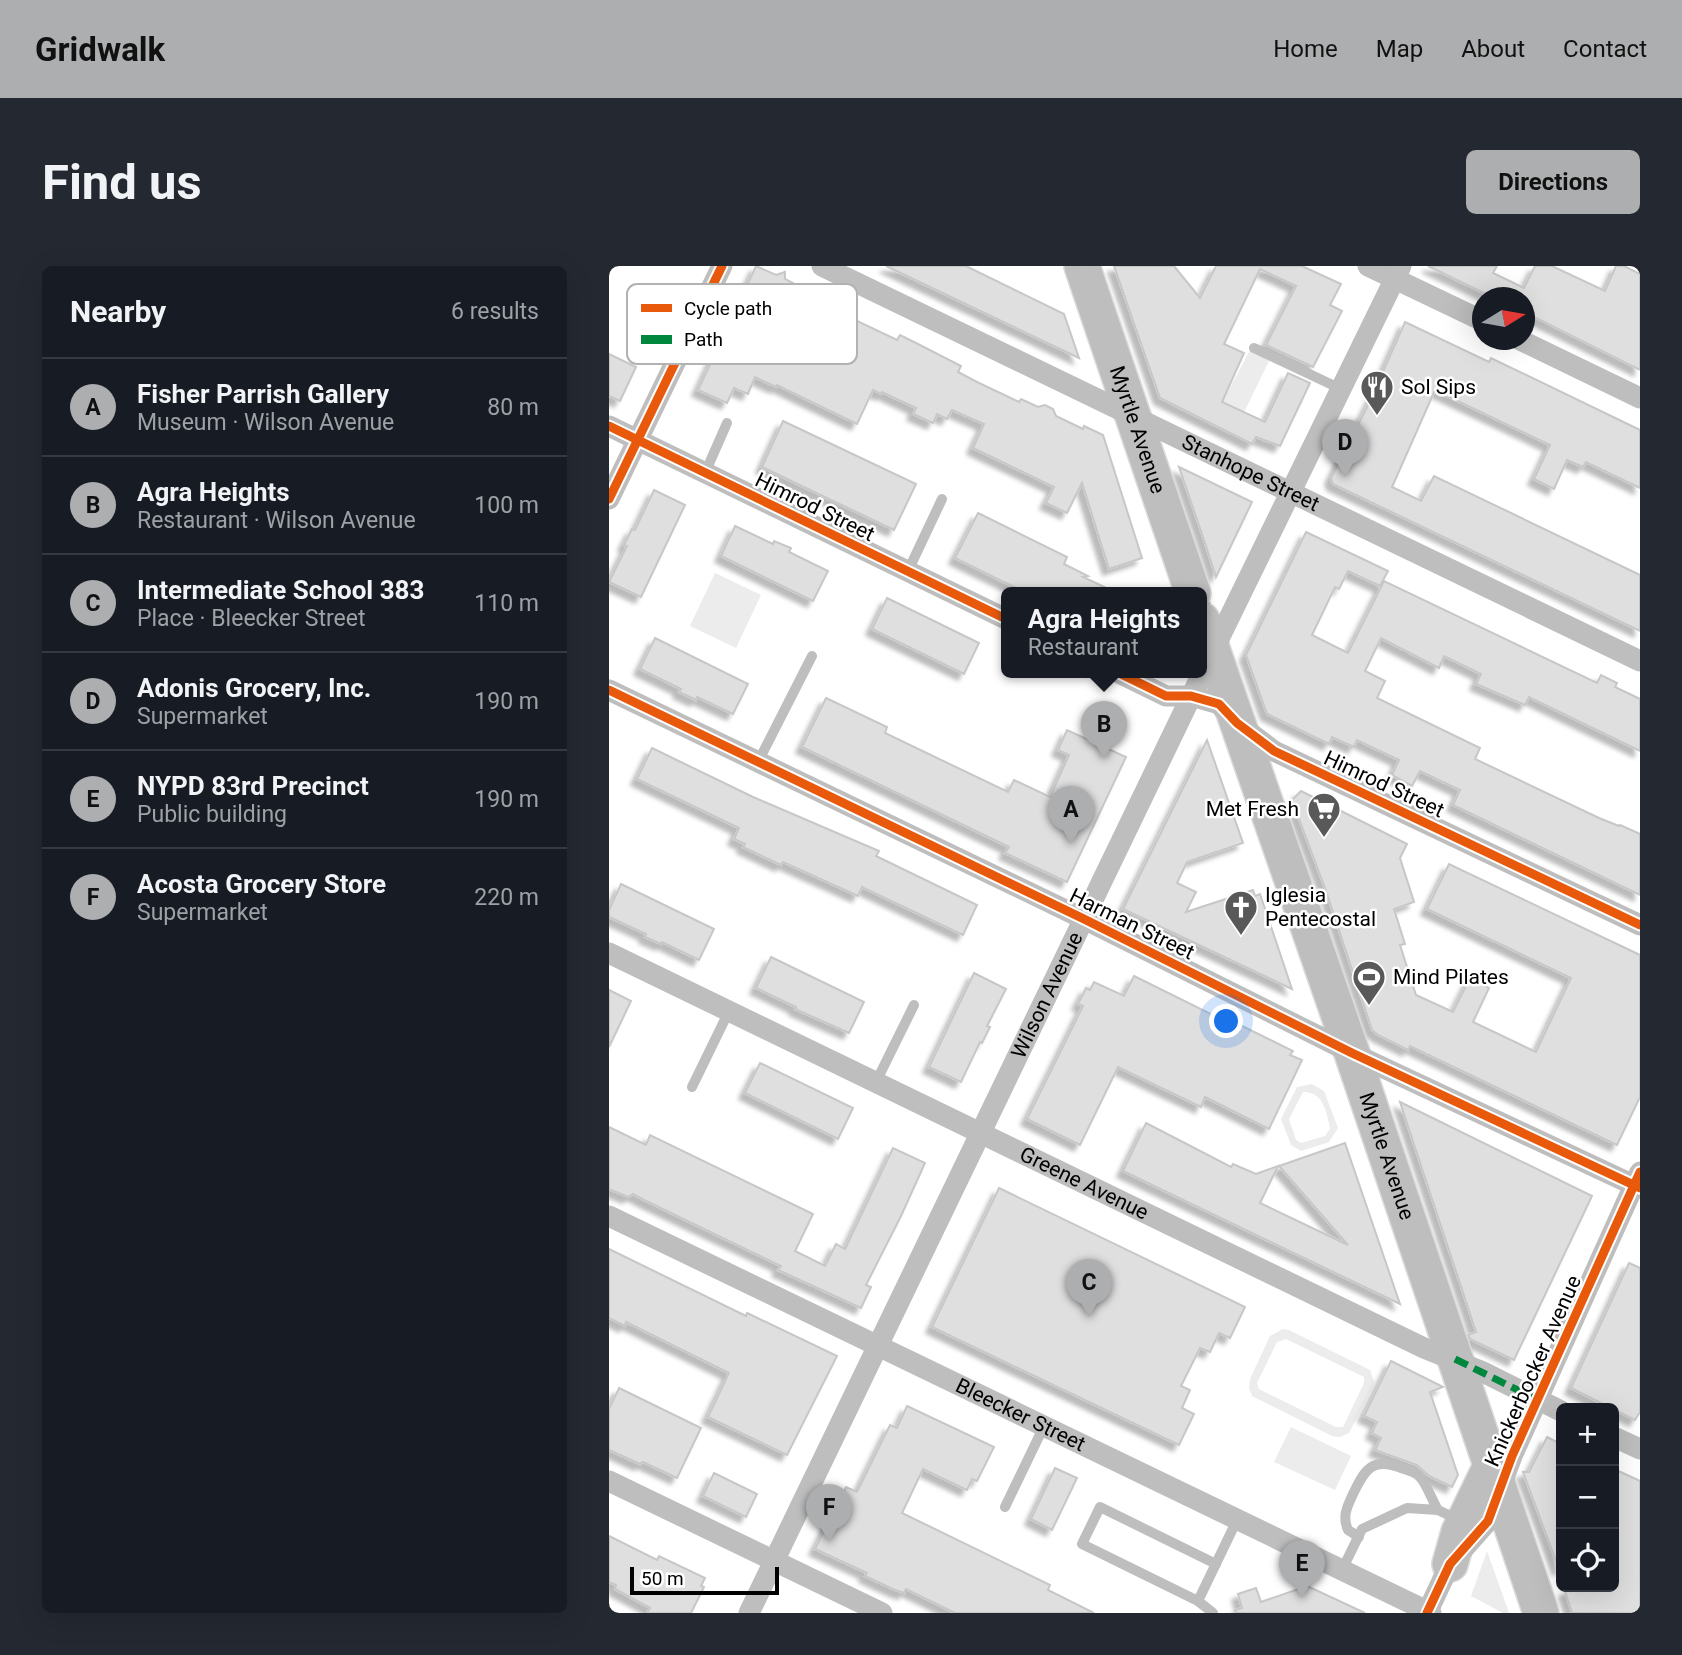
<!DOCTYPE html>
<meta charset="utf-8">
<style>
:root{--surface:#171b24;--page:#242831;--text:#f1f3f6;--muted:#9ea1a6;--line:#363941;--accent:#adaeaf}
body{margin:0;font-family:Roboto,sans-serif;background:var(--page);color:var(--text)}
.controls{position:absolute;right:21px;bottom:21px;display:grid;overflow:hidden;border-radius:10px;box-shadow:0 7px 28px #0002}
.controls button{width:63px;height:63px;display:grid;place-items:center;padding:0;border:0;border-bottom:2px solid var(--line);background:var(--surface);color:var(--text);font:35px sans-serif}
.compass{position:absolute;left:863px;top:21px;width:63px;height:63px;border-radius:50%;background:var(--surface);box-shadow:0 7px 28px #0002;rotate:79deg}
.scale{position:absolute;left:21px;bottom:18px;width:149px;box-sizing:border-box;padding-left:7px;border:4px solid #000;border-top:0;font-size:19px;line-height:24px;white-space:nowrap;color:#000;-webkit-text-stroke:5px #fff;paint-order:stroke}
.you{position:absolute;left:618px;top:756px;width:24px;height:24px;margin:-18px;border:5px solid #fff;border-radius:50%;background:#1a73e8;box-shadow:0 0 0 10px #1a73e833}
.badge{display:grid;place-items:center;width:46px;height:46px;border-radius:50%;background:var(--accent);color:#111;font-size:23px;font-weight:700}
.pin{position:absolute;translate:-50% -58px;filter:drop-shadow(0 2px 4px #0008)}
.pin::after{content:'';position:absolute;top:37px;width:24px;height:21px;background:inherit;clip-path:polygon(0 0,100% 0,50% 100%)}
.popup{position:absolute;left:392px;top:321px;width:206px;height:91px;box-sizing:border-box;display:grid;place-content:center;border-radius:10px;background:var(--surface);filter:drop-shadow(0 2px 5px #0005);font-size:23px;white-space:nowrap;color:var(--muted)}
.popup b{font-size:26px;color:var(--text)}
.popup::after{content:'';position:absolute;left:50%;top:100%;margin-left:-14px;border:14px solid transparent;border-top-color:var(--surface)}
.list{margin:0;padding:0;list-style:none}
h2{display:flex;justify-content:space-between;align-items:center;height:91px;margin:0;padding:0 28px;font-size:30px}
h2 small{font-size:23px;font-weight:400;color:var(--muted)}
.list li{display:grid;grid-template-columns:46px 1fr auto;gap:21px;align-items:center;box-sizing:border-box;height:98px;padding:0 28px;border-top:2px solid var(--line)}
.list b{display:block;font-size:26px;white-space:nowrap}
.list p{margin:0;font-size:23px;white-space:nowrap;color:var(--muted)}
.list em{font-size:23px;font-style:normal;color:var(--muted)}
.icon{flex:none;width:38px;height:38px;fill:none;stroke:currentColor;stroke-width:2;stroke-linecap:round;stroke-linejoin:round}
.map{position:relative;flex:none;width:1031px;height:1347px;overflow:hidden;border-radius:10px}
header{display:flex;align-items:center;gap:42px;box-sizing:border-box;height:98px;padding:0 35px;background:var(--accent);color:#111}
header strong{font-size:33px}
nav{display:flex;gap:38px;margin-inline-start:auto;font-size:24px}
.intro{display:flex;align-items:center;justify-content:space-between;box-sizing:border-box;height:168px;padding:0 42px}
h1{margin:0;font-size:49px}
.button{padding:18px 32px;border-radius:10px;background:var(--accent);color:#111;font-size:24px;font-weight:700}
main{display:flex;gap:42px;padding:0 42px}
aside{flex:1;background:var(--surface);border-radius:10px;box-shadow:0 7px 28px #0002}
.map>svg:first-child{display:block}
</style>
<header>
<strong>Gridwalk</strong>
<nav><a>Home</a><a>Map</a><a>About</a><a>Contact</a></nav>
</header>
<div class="intro"><h1>Find us</h1><a class="button">Directions</a></div>
<main>
<aside>
<h2>Nearby<small>6 results</small></h2>
<ul class="list">
<li><span class="badge">A</span><div><b>Fisher Parrish Gallery</b><p>Museum · Wilson Avenue</p></div><em>80 m</em></li>
<li><span class="badge">B</span><div><b>Agra Heights</b><p>Restaurant · Wilson Avenue</p></div><em>100 m</em></li>
<li><span class="badge">C</span><div><b>Intermediate School 383</b><p>Place · Bleecker Street</p></div><em>110 m</em></li>
<li><span class="badge">D</span><div><b>Adonis Grocery, Inc.</b><p>Supermarket</p></div><em>190 m</em></li>
<li><span class="badge">E</span><div><b>NYPD 83rd Precinct</b><p>Public building</p></div><em>190 m</em></li>
<li><span class="badge">F</span><div><b>Acosta Grocery Store</b><p>Supermarket</p></div><em>220 m</em></li>
</ul>
</aside>
<div class="map">
<svg width="1031" height="1347" viewBox="0 0 1031 1347">
<defs>
<filter id="shadow"><feDropShadow dx="-6" dy="6" stdDeviation="2" flood-color="#0004"/></filter>
</defs>
<rect width="100%" height="100%" fill="#fff"/>
<!-- green -->
<g fill="#ececec" fill-rule="evenodd">
<polygon points="641,84 660,95 624,169 602,158"/>
<polygon points="106,307 152,329 127,382 81,360"/>
<path d="M703 818 715 825 729 862 720 876 692 885 682 879 672 853 688 821ZM694 826C714 825 718 846 721 863L716 870 692 877 687 874 680 853Z"/>
<path d="M674 1063 680 1064 761 1104 765 1115 764 1120 740 1167 731 1171 723 1170 643 1130 640 1122 641 1113 661 1070ZM677 1073 755 1111V1117L734 1161H727L650 1123 648 1117 668 1076Z"/>
<polygon points="682,1161 742,1190 726,1224 665,1196"/>
<polygon points="878,1285 900,1347 894,1347 862,1330"/>
</g>
<!-- building -->
<g fill="#dfdfdf" stroke="#c7c7c7" stroke-width="2" filter="url(#shadow)">
<polygon points="147,0 167,9 176,6 176,13 229,41 227,45 288,74 291,69 307,77 352,100 349,106 368,116 410,136 412,133 429,141 436,139 444,143 447,150 474,163 475,160 494,169 533,292 500,303 473,217 458,247 437,237 445,221 364,182 375,158 343,144 338,153 328,148 324,157 304,148 307,142 273,126 272,128 264,124 248,158 168,119 167,121 146,111 139,128 125,122 118,137 89,124"/>
<polygon points="277,0 357,0 455,48 470,92"/>
<polygon points="505,0 565,0 591,32 607,0 693,0 732,18 721,39 733,45 704,101 657,79 687,20 651,3 615,78 635,87 613,136 656,156 679,107 701,117 671,180 647,171 643,178 551,132"/>
<polygon points="819,0 888,0 884,7 915,22 926,0 943,0 996,25 1007,0 1015,0 1031,8 1031,104 915,46 915,32 885,32"/>
<polygon points="796,56 880,96 882,92 1031,164 1031,222 977,196 974,201 958,194 945,223 925,213 941,179 826,124 783,221 812,235 825,210 1031,309 1031,365 724,218 722,212 761,135"/>
<polygon points="0,88 27,101 11,135 0,130"/>
<polygon points="174,155 307,218 285,264 153,201"/>
<polygon points="570,201 643,236 607,311 594,271"/>
<polygon points="45,224 76,239 32,331 0,316 18,280 15,279 23,263 26,264"/>
<polygon points="369,247 458,291 455,298 479,310 474,311 508,327 417,327 346,292"/>
<polygon points="126,260 164,278 165,275 182,282 180,286 219,305 204,335 112,290"/>
<polygon points="697,266 779,305 771,320 739,305 730,323 726,321 703,369 739,387 775,315 988,417 992,409 1008,417 1006,421 1031,433 1031,485 920,431 916,439 867,418 872,408 835,390 830,402 772,372 756,405 776,415 768,432 871,482 866,493 990,552 1010,560 1011,559 1031,568 1031,629 844,539 851,524 811,505 803,520 783,509 790,494 748,474 745,481 723,471 720,478 658,448 637,389"/>
<polygon points="278,332 370,377 355,408 263,363"/>
<polygon points="46,372 139,418 124,448 88,431 87,434 70,426 72,423 31,403"/>
<polygon points="217,432 278,461 276,467 399,526 405,514 441,531 460,489 449,484 458,464 517,491 458,616 396,587 400,581 193,481"/>
<polygon points="598,474 634,577 578,596 568,617 587,626 577,646 644,624 646,630 651,628 683,723 514,643"/>
<polygon points="43,482 144,531 270,585 267,590 368,639 354,669 253,621 249,630 174,596 172,599 134,581 136,578 125,573 130,562 28,513"/>
<polygon points="692,525 798,578 791,592 805,636 785,643 796,678 791,679 807,729 844,746 861,712 880,722 864,756 927,786 962,712 818,643 840,598 1031,689 1031,831 1008,879 801,780 799,784 769,769 763,764 717,625 683,534"/>
<polygon points="12,618 105,663 90,694 53,676 52,678 36,671 37,668 0,651 0,644"/>
<polygon points="162,691 255,736 240,767 186,743 187,741 147,722"/>
<polygon points="365,707 397,723 378,760 381,761 373,777 371,776 352,816 320,801"/>
<polygon points="525,710 628,761 629,758 684,785 681,789 693,794 660,863 596,831 592,841 509,801 471,879 418,853 474,740 469,738 477,722 481,724 485,716 515,730"/>
<polygon points="0,724 22,735 0,781"/>
<polygon points="151,797 244,842 229,873 136,827"/>
<polygon points="791,836 983,930 905,1094 861,1073 859,1069 867,1066"/>
<polygon points="537,857 622,901 624,898 647,908 669,900 651,937 739,979 670,900 736,877 791,1038 514,905"/>
<polygon points="0,861 37,879 41,869 204,948 186,985 216,1000 227,978 236,983 284,882 316,897 292,950 257,1019 262,1021 252,1042 169,1004 172,1000 35,934 24,928 19,931 0,923"/>
<polygon points="390,922 636,1041 621,1072 610,1067 601,1086 591,1082 572,1120 581,1124 573,1142 585,1148 570,1179 323,1061"/>
<polygon points="0,983 137,1050 138,1047 228,1090 178,1189 99,1151 120,1107 17,1056 16,1060 0,1052"/>
<polygon points="1020,997 1031,1002 1031,1146 1026,1154 962,1122"/>
<polygon points="782,1095 834,1121 821,1126 849,1209 843,1221 820,1210 808,1199 766,1184 772,1172 763,1167 768,1156 755,1150"/>
<polygon points="10,1122 92,1162 68,1212 34,1196 31,1198 0,1184 0,1143"/>
<polygon points="298,1140 385,1181 368,1215 363,1213 358,1224 314,1203 293,1247 441,1319 439,1324 485,1347 346,1347 297,1323 295,1327 286,1324 256,1310 258,1307 206,1283 237,1221 248,1226 281,1159 288,1162"/>
<polygon points="938,1171 952,1178 952,1302 950,1303 914,1206 920,1206"/>
<polygon points="446,1202 468,1212 443,1264 422,1253"/>
<polygon points="1005,1203 1031,1215 1031,1347 963,1347 956,1325 964,1321 1005,1321"/>
<polygon points="105,1207 148,1228 137,1251 94,1230"/>
<polygon points="0,1270 48,1294 50,1290 96,1312 92,1320 95,1321 82,1347 38,1347 41,1342 6,1323 7,1319 0,1316"/>
<polygon points="698,1320 756,1347 627,1347 626,1344 633,1342 629,1328 647,1322 652,1336"/>
</g>
<g fill="none" stroke-linecap="round" stroke-linejoin="round">
<defs>
<g id="primary">
<path id="s5" d="M473 0 584 327"/>
<path id="s6" d="M593 354 743 787 932 1347"/>
<polyline points="841,1298 850,1266 882,1200"/>
</g>
</defs>
<!-- primary casing -->
<use href="#primary" stroke="#dbdbdb" stroke-width="38"/>
<!-- lane -->
<g stroke="#bebebe" stroke-width="10">
<polyline points="645,82 732,123"/>
<polyline points="96,207 118,157"/>
<polyline points="299,305 333,233"/>
<polyline points="149,496 203,390"/>
<polyline points="267,816 305,739"/>
<polyline points="83,821 120,745"/>
<polyline points="396,1241 435,1160"/>
<path d="M750 1271 739 1264C733 1250 738 1241 744 1228 755 1205 763 1190 792 1202 798 1204 807 1206 811 1211 817 1217 824 1236 829 1244"/>
<polyline points="733,1304 753,1263 798,1242 829,1244 852,1255"/>
<polyline points="589,1335 473,1278 491,1241 607,1298"/>
<polyline points="604,1347 589,1335 628,1254"/>
</g>
<!-- street -->
<g stroke="#bebebe" stroke-width="21">
<path id="s1" d="M213 0 1031 395"/>
<polyline points="759,0 874,55"/>
<polyline points="911,74 1031,132"/>
<polyline points="0,160 397,353"/>
<polyline points="0,233 113,0"/>
<polyline points="510,407 557,430 582,430 610,438 628,457 665,485 1031,659"/>
<polyline points="0,424 475,653 743,787 1031,922"/>
<path id="s2" d="M0 687 815 1082 874 1106 952 1145"/>
<path id="s3" d="M0 950 822 1347"/>
<polyline points="1005,1171 1031,1183"/>
<polyline points="0,1215 273,1347"/>
<path id="s4" d="M140 1347 604 385 792 0"/>
<polyline points="818,1347 841,1298 879,1255 903,1190 1031,906"/>
</g>
<!-- primary -->
<use href="#primary" stroke="#bebebe" stroke-width="35"/>
<!-- rail -->
<g stroke="#bebebe" stroke-width="5" stroke-dasharray="10 3.5 2 3.5" stroke-linecap="butt">
<polyline points="463,0 574,327"/>
<polyline points="484,0 944,1347"/>
<polyline points="593,382 922,1347"/>
</g>
<!-- quiet -->
<polyline stroke="#00873e" stroke-width="7" stroke-dasharray="14 7" stroke-linecap="butt" points="846,1093 929,1134"/>
<defs>
<g id="cycleway">
<polyline points="0,160 397,353"/>
<polyline points="0,233 113,0"/>
<polyline points="510,407 557,430 582,430 610,438 628,457 665,485 1031,659"/>
<polyline points="0,424 475,653 743,787 1031,922"/>
<polyline points="818,1347 841,1298 879,1255 903,1190 1031,906"/>
</g>
</defs>
<!-- cycleway casing -->
<use href="#cycleway" stroke="#fff" stroke-width="13"/>
<!-- cycleway -->
<use href="#cycleway" stroke="#e8590c" stroke-width="9"/>
</g>
<!-- icons -->
<defs>
<symbol id="restaurant-pin" viewBox="-11 -11 22 30"><path d="M0 17L-7.5 6A9.5 9.5 0 1 1 7.5 6Z" fill="#595959" stroke="#fff"/><path d="M-5-6h1v4h1v-4h1v4h1v-4h1v5L-1.5 .5V6h-2V.5L-5-1ZM5-6V6H3V1.5H1.5Q1.5-4 5-6Z" fill="#fff"/></symbol>
<symbol id="supermarket-pin" viewBox="-11 -11 22 30"><path d="M0 17L-7.5 6A9.5 9.5 0 1 1 7.5 6Z" fill="#595959" stroke="#fff"/><path d="M-6-5.5h2.5l.6 2H6L4.5 2H-2.5L-4.4-4H-6ZM-1.5 3.2a1.3 1.3 0 1 0 .1 0ZM3 3.2a1.3 1.3 0 1 0 .1 0Z" fill="#fff"/></symbol>
<symbol id="church-pin" viewBox="-11 -11 22 30"><path d="M0 17L-7.5 6A9.5 9.5 0 1 1 7.5 6Z" fill="#595959" stroke="#fff"/><path d="M-1.2-6h2.4v3.5h3.3v2.4h-3.3V6h-2.4V-.1h-3.3v-2.4h3.3Z" fill="#fff"/></symbol>
<symbol id="stadium-pin" viewBox="-11 -11 22 30"><path d="M0 17L-7.5 6A9.5 9.5 0 1 1 7.5 6Z" fill="#595959" stroke="#fff"/><path d="M0-5a6.5 5 0 1 0 0 10a6.5 5 0 1 0 0-10ZM-3.5-1.8h7v3.6h-7Z" fill="#fff"/></symbol>
</defs>
<g fill-rule="evenodd">
<use href="#restaurant-pin" x="749" y="102" width="38" height="52"/>
<use href="#supermarket-pin" x="696" y="524" width="38" height="52"/>
<use href="#church-pin" x="613" y="622" width="38" height="52"/>
<use href="#stadium-pin" x="741" y="692" width="38" height="52"/>
</g>
<g text-anchor="middle" stroke-width="5" stroke-linejoin="round" paint-order="stroke">
<!-- poi labels -->
<g font-size="21" fill="#000" stroke="#fff" text-anchor="start">
<text x="792" y="128">Sol Sips</text>
<text x="690" y="550" text-anchor="end">Met Fresh</text>
<text x="656" y="636">Iglesia<tspan x="656" dy="24">Pentecostal</tspan></text>
<text x="784" y="718">Mind Pilates</text>
</g>
<!-- street labels -->
<g font-size="21" fill="#000" stroke="#fff">
<text dy="7" stroke="none"><textPath href="#s5" startOffset="173">Myrtle Avenue</textPath></text>
<text dy="7" stroke="none"><textPath href="#s1" startOffset="476">Stanhope Street</textPath></text>
<text transform="translate(206 241) rotate(26)" y="7">Himrod Street</text>
<text transform="translate(775 518) rotate(25)" y="7">Himrod Street</text>
<text transform="translate(523 658) rotate(26)" y="7">Harman Street</text>
<text dy="7" stroke="none"><textPath href="#s4" startOffset="686">Wilson Avenue</textPath></text>
<text dy="7" stroke="none"><textPath href="#s6" startOffset="567">Myrtle Avenue</textPath></text>
<text dy="7" stroke="none"><textPath href="#s2" startOffset="528">Greene Avenue</textPath></text>
<text transform="translate(924 1105) rotate(-66)" y="7">Knickerbocker Avenue</text>
<text dy="7" stroke="none"><textPath href="#s3" startOffset="457">Bleecker Street</textPath></text>
</g>
</g>
<!-- legend -->
<rect x="18" y="18" width="230" height="80" rx="10" fill="#fff" stroke="#b2b2b2" stroke-width="2"/>
<rect x="32" y="38" width="31" height="8" fill="#e8590c"/>
<rect x="32" y="69" width="31" height="9" fill="#00873e"/>
<g font-size="19" fill="#000">
<text x="75" y="49">Cycle path</text>
<text x="75" y="80">Path</text>
</g>
</svg>
<div class="controls">
<button>+</button>
<button>−</button>
<button><svg class="icon" aria-label="locate" viewBox="0 0 24 24"><circle cx="12" cy="12" r="6"/><path d="M12 2v4M12 18v4M2 12h4M18 12h4"/></svg></button>
</div>
<svg class="compass" viewBox="-18 -18 36 36"><path d="M0-13l5 13h-10z" fill="#e53935"/><path d="M0 13l5-13h-10z" fill="#9ea1a6"/></svg>
<div class="scale">50 m</div>
<div class="you"></div>
<div class="pin badge" style="left:462px;top:578px">A</div>
<div class="pin badge" style="left:495px;top:493px">B</div>
<div class="popup"><b>Agra Heights</b>Restaurant</div>
<div class="pin badge" style="left:480px;top:1051px">C</div>
<div class="pin badge" style="left:736px;top:211px">D</div>
<div class="pin badge" style="left:693px;top:1332px">E</div>
<div class="pin badge" style="left:220px;top:1276px">F</div>
</div>
</main>
